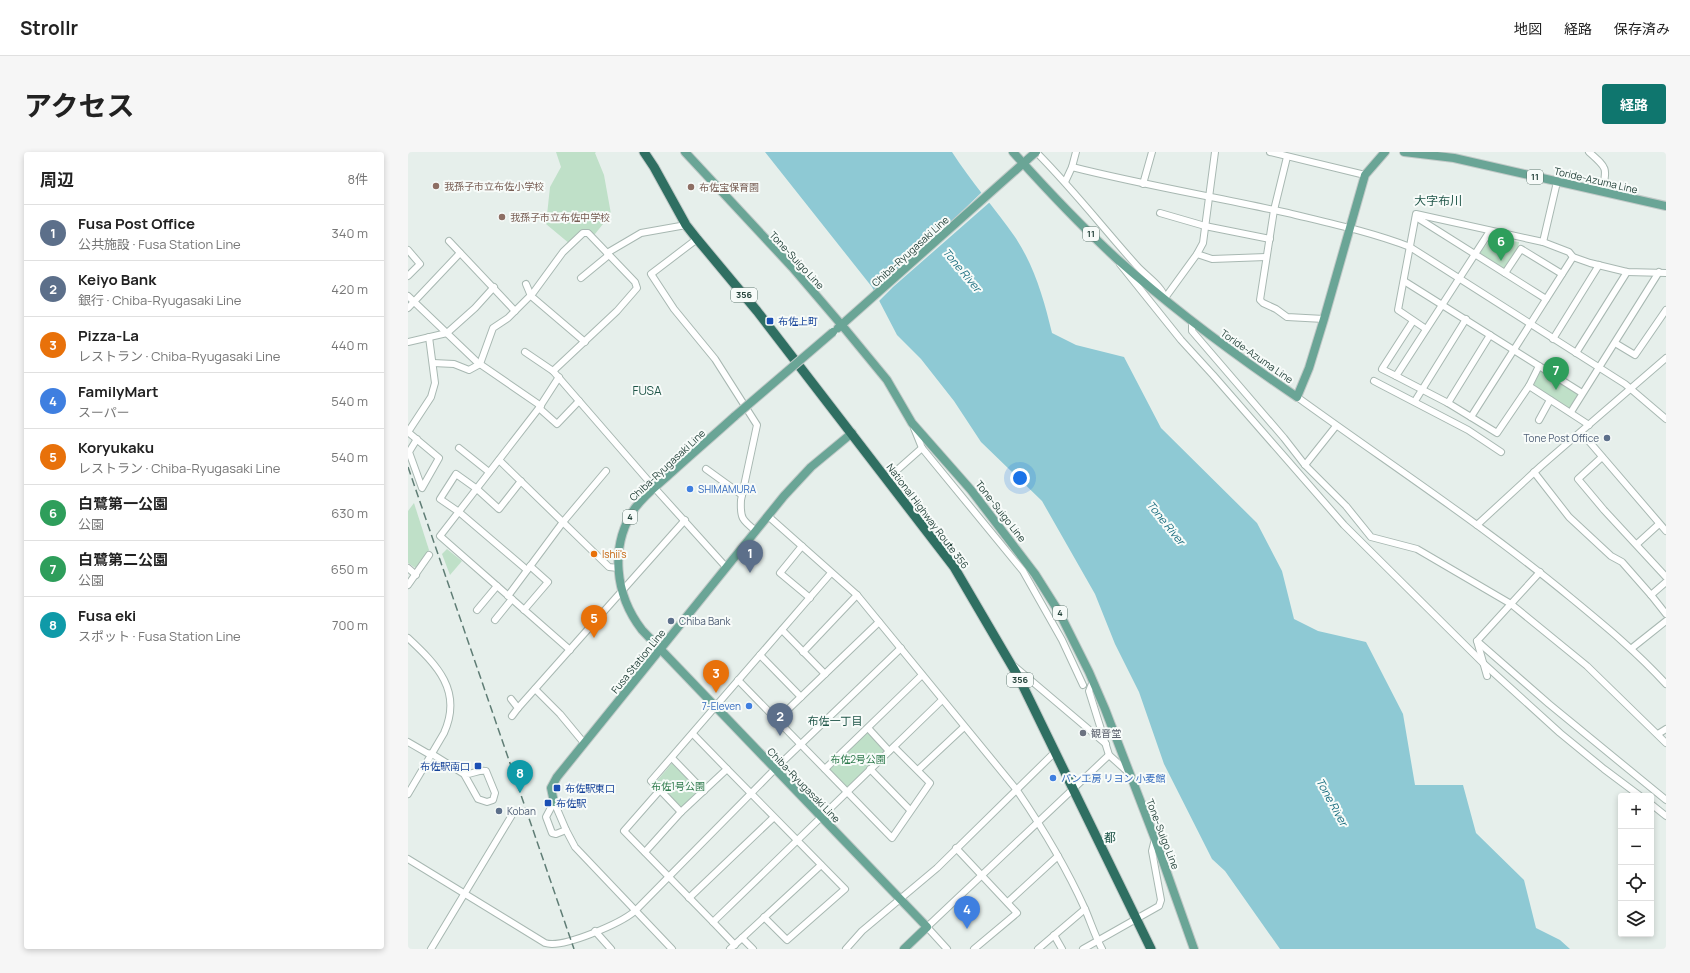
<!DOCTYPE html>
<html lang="ja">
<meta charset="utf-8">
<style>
:root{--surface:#fff;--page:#f6f6f6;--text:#222;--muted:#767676;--line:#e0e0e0;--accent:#0f766e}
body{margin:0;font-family:Manrope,"Noto Sans JP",sans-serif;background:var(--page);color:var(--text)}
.controls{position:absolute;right:12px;bottom:12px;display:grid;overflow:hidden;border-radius:4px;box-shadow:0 2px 6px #0003}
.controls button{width:36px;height:36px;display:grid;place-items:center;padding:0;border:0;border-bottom:1px solid var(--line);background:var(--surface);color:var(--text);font:20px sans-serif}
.you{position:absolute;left:612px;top:326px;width:14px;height:14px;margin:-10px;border:3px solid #fff;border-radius:50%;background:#1a73e8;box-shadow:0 0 0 6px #1a73e833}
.badge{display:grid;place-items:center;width:26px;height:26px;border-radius:50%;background:var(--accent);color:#fff;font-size:13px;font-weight:700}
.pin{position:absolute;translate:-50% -33px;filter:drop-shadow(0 1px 2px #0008)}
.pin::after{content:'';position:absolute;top:21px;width:14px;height:12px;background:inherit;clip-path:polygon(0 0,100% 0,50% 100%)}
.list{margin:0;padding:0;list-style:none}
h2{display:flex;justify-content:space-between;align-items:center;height:52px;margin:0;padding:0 16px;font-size:17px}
h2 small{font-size:13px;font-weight:400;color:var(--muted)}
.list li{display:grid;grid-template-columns:26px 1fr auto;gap:12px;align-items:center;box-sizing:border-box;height:56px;padding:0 16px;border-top:1px solid var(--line)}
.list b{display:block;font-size:15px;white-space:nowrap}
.list p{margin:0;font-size:13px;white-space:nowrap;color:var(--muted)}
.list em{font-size:13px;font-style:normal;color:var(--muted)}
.icon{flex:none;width:22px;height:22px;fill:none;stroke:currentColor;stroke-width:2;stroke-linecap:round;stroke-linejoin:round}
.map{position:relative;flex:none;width:1258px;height:797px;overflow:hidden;border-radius:4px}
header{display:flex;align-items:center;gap:24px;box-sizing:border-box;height:56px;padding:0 20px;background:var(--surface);border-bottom:1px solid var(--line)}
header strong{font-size:19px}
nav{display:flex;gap:22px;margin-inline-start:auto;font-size:14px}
.intro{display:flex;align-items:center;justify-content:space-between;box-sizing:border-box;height:96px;padding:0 24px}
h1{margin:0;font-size:28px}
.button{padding:10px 18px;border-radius:4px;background:var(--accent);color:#fff;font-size:14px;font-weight:700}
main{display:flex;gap:24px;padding:0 24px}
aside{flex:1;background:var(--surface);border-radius:4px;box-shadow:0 2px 6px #0003}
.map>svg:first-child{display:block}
</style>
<header>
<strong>Strollr</strong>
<nav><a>地図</a><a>経路</a><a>保存済み</a></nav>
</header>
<div class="intro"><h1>アクセス</h1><a class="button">経路</a></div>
<main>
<aside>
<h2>周辺<small>8件</small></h2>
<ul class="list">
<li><span class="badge" style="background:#5c6f8a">1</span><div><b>Fusa Post Office</b><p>公共施設 · Fusa Station Line</p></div><em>340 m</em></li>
<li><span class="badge" style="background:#5c6f8a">2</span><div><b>Keiyo Bank</b><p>銀行 · Chiba-Ryugasaki Line</p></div><em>420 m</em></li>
<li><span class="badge" style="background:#e8710a">3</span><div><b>Pizza-La</b><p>レストラン · Chiba-Ryugasaki Line</p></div><em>440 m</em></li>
<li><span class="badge" style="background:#3f7fe0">4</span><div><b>FamilyMart</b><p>スーパー</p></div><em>540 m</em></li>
<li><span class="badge" style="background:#e8710a">5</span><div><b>Koryukaku</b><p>レストラン · Chiba-Ryugasaki Line</p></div><em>540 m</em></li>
<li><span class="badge" style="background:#2e9e5b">6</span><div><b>白鷺第一公園</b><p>公園</p></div><em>630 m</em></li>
<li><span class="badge" style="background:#2e9e5b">7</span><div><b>白鷺第二公園</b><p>公園</p></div><em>650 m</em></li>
<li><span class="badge" style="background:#0f9aa8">8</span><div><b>Fusa eki</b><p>スポット · Fusa Station Line</p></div><em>700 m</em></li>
</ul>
</aside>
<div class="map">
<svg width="1258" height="797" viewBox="0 0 1258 797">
<rect width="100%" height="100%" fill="#e6efeb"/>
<!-- green -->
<g fill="#bfe0c8">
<polygon points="148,0 188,0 187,1 196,23 203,62 183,87 174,82 162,92 138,72 142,35 153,15"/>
<polygon points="1083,86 1111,90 1110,96 1096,117 1072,101"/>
<polygon points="1132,216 1173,243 1162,258 1122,233"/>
<polygon points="6,351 21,398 9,417 0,411 0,359"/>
<polygon points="39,397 54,409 42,423 34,402"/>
<polygon points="460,579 479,598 441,634 438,634 421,617"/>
<polygon points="265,610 293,639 274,657 248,630"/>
</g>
<!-- water -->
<path fill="#8ec9d4" d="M357 0H544C563 30 587 56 607 85 627 115 636 148 644 181L668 193 716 205 753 276 849 371 874 419 886 467 910 479 958 490 995 562 1007 633H1055L1068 681 1116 728 1128 776 1152 788 1162 797H872L817 719 804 707 756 612 731 540 707 492 687 442 634 349 573 290 546 249 513 207 489 183 464 135Z"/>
<!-- pier -->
<polygon fill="#e6efeb" points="574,40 582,50 485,135 470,150 464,140 524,88"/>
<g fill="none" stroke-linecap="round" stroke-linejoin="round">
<defs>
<g id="minor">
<path d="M628 0C664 36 695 76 729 114 738 124 754 134 757 146"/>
<polyline points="862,0 957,23"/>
<path d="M1181 0C1200 17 1199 15 1194 40"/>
<polyline points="879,5 866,58 852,148 855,151 868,157 879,165 916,167"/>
<path d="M664 15C735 33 808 45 880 61 921 71 963 80 1002 95L1217 232 1258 267"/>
<polyline points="657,30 664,15 668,0"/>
<polyline points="735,32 744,0"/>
<polyline points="752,61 797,74 862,87"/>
<polyline points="1008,65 1138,147"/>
<polyline points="1082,79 988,224 1040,251 1089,281 1121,234 1181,273"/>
<path d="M289 87 243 122 266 157 307 207 349 273 333 348C332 366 334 368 348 379"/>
<polyline points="41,89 107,159 125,141 155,100 175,81 180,81 227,130 229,136 209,159 145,219"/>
<polyline points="1135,90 1149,30"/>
<polyline points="0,98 12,112 0,124"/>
<polyline points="199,101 233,81 278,73"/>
<polyline points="789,102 804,107 858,105"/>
<polyline points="712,112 773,188 805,223 936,373 1076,512 1152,581 1196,617 1232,644"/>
<polyline points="1097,121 1113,97 1154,122"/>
<polyline points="173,126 201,103"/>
<polyline points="996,129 1174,241"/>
<polyline points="118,132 123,144 177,190"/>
<polyline points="0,144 69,210 133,254"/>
<polyline points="757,146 789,102 795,91 807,0"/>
<polyline points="0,156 52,101"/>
<polyline points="784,170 784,179 876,286 897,313 938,354 963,385 1009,397 1103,452 1179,514 1258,591"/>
<polyline points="1018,177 990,158 1008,62 1135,90 1161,100 1165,105 1182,111 1219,120 1258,121"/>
<polyline points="1145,187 1191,113"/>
<polyline points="0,190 39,181 67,156 86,135"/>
<polyline points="1207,191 1227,203 1258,158"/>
<polyline points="117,200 145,219 244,333 318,415"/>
<polyline points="1168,201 1219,120"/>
<polyline points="25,211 46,212 61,218 72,212 85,176 100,166 107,159"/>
<polyline points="988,224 974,217 1005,169"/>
<polyline points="151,225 131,256 32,384 162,498"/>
<polyline points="966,229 1060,278 1093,300"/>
<polyline points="1121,234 1131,214"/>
<path d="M889 245C980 311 1075 373 1162 445 1196 473 1229 500 1258 532"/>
<polyline points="1007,249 1058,167"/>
<polyline points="1040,251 1082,183"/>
<polyline points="131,256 149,272 171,249"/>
<polyline points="1163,260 1251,120"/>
<polyline points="1063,265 1165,105"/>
<polyline points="1131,268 1142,248"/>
<polyline points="506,276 514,296 615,419 654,488 675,533"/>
<polyline points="0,280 31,306 14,336 1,300 9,287"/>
<polyline points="0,280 23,245 27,231 21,185"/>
<polyline points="1173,280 1258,379"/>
<polyline points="51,296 81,320"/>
<polyline points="1194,305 1170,327 1196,358 1258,425"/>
<polyline points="91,308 201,415 210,416"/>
<polyline points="897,313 928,274"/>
<polyline points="298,317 334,343"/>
<polyline points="1126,320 1161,365 1203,404 1214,410 1243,443"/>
<polyline points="479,327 514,296"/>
<polyline points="113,329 91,357 69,337 48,322 32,347 51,360 119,418"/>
<path d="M360 364 449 443 608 637C634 675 658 715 677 757 683 771 687 784 694 797"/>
<polyline points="1069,373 1133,314 1258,206"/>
<polyline points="1229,392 1251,372"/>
<polyline points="394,394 372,421 402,446"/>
<polyline points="0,416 8,423"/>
<polyline points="1132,420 1069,489 1141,552 1258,648"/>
<polyline points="423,421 243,629 252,638 216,679 305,770 534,548"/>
<polyline points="1258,430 1243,443 1258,462"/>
<polyline points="0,433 21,403"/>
<polyline points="100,444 155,370 198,319"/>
<polyline points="69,458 89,434"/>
<polyline points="116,458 140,430 122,414"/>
<polyline points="87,468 104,447"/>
<polyline points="374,478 417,522"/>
<path d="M0 486C29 513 55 539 36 581L0 642"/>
<polyline points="1069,489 1079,524"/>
<polyline points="1224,496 1258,469"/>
<polyline points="395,500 449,443"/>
<polyline points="352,503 393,545"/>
<polyline points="606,514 698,592"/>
<polyline points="330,528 484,686 522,631 486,595"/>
<polyline points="685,529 681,539 701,603 721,621"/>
<polyline points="127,537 152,562 176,591"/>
<polyline points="103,547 110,556 104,564"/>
<polyline points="110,556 277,368"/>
<polyline points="370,567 471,470"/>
<polyline points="460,576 481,599"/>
<polyline points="1250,582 1258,577"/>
<path d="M0 590 19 601 24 602 56 622 70 647 79 650 85 648 87 641 78 619C71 617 64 623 56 622"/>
<polyline points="264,606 296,639"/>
<polyline points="319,617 437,737 379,788 356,765"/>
<polyline points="417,617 514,523"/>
<polyline points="462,617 502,658"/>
<polyline points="510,618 556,575"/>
<polyline points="252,638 273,660 319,617 285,582"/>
<polyline points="146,650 158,678 167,695 264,797"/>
<polyline points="146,650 138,665 144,681 148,682 158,678"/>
<polyline points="1243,652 1258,664"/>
<polyline points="548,696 609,761 566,797"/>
<polyline points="237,700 273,660"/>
<path d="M0 707 137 791C155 797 213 771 227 759L367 617 493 496"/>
<polyline points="281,746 365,666"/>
<polyline points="600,750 650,704"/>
<polyline points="305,770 327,793"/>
<polyline points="187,779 203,797"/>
<polyline points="646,783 654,797"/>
<polyline points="334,786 413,713"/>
<polyline points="23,797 104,663"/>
<polyline points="322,797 334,786 345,797"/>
<polyline points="438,797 454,779 529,716 648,599"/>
<polyline points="539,797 519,775 701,603"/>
<polyline points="630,797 677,757"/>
<polyline points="675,797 751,754 753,748 744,699 747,687"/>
</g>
<g id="major">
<polyline points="277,0 384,115 437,177 479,228 504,271 563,338 627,422 651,460 681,520 697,557 747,687 786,797"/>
<path d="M605 0C638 37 672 73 709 107 765 157 827 203 889 245L901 216 916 167 957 23 977 0"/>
<polyline points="996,0 1046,6 1258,54"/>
<polyline points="430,176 619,8"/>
<path d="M327 264C306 283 285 301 264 320 251 332 237 342 227 356 201 394 207 443 234 478L519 775 496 797"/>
<polyline points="146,650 143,636 149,625 376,344 403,315 444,281"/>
</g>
<polyline id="highway" points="236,0 246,15 278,73 289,87 349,159 546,415 611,526 743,797"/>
</defs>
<!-- minor casing -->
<use href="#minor" stroke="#a8b8b2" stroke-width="8"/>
<!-- major casing -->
<use href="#major" stroke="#c2cac8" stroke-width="10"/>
<!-- highway casing -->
<use href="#highway" stroke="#c2cac8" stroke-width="11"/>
<!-- minor -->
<use href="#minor" stroke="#fff" stroke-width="6"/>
<!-- major -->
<use href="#major" stroke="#6aa596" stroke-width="8"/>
<!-- highway -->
<use href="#highway" stroke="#2f6f62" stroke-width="9"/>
<!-- rail -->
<polyline stroke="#5f7d75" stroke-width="1.5" stroke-dasharray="8 4" stroke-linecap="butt" points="0,315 166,797"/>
<defs>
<g id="major-bridge">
<polyline points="620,7 628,0"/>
<polyline points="327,264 425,180"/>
</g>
</defs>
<!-- major-bridge casing -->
<use href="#major-bridge" stroke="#c2cac8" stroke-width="10" stroke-linecap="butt"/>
<!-- major-bridge -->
<use href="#major-bridge" stroke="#6aa596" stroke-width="8"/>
</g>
<!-- markers -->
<g fill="#8d6e63" stroke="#f7fbf9" stroke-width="1.5">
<circle cx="28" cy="34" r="4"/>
<circle cx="283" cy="35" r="4"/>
<circle cx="94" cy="65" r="4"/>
</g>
<g fill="#1a4fb4" stroke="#f7fbf9" stroke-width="1.5">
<rect x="358" y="165" width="8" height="8" rx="2"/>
<rect x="66" y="610" width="8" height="8" rx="2"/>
<rect x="145" y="632" width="8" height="8" rx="2"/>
<rect x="136" y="647" width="8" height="8" rx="2"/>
</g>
<g fill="#5c6f8a" stroke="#f7fbf9" stroke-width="1.5">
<circle cx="1199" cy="286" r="4"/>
<circle cx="263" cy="469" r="4"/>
<circle cx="91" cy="659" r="4"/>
</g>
<g fill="#3f7fe0" stroke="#f7fbf9" stroke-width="1.5">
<circle cx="282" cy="337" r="4"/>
<circle cx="341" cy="554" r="4"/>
<circle cx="645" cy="626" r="4"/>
</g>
<circle fill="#e8710a" stroke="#f7fbf9" stroke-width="1.5" cx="186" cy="402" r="4"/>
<circle fill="#6b7280" stroke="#f7fbf9" stroke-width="1.5" cx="675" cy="581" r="4"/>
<g text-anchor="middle" stroke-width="4" stroke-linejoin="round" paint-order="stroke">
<!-- shield labels -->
<g fill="#f7fbf9" stroke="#637a73" stroke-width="1">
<rect x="1119" y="18" width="16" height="14" rx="3"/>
<rect x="675" y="75" width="16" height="14" rx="3"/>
<rect x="323" y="136" width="26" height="14" rx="3"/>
<rect x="215" y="358" width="14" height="14" rx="3"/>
<rect x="645" y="454" width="14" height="14" rx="3"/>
<rect x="599" y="521" width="26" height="14" rx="3"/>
</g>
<g font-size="9" font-weight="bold" fill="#24423a">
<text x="1127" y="28">11</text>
<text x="683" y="85">11</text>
<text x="336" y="146">356</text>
<text x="222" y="368">4</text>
<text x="652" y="464">4</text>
<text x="612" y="531">356</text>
</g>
<!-- street labels -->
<g font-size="10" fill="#24423a" stroke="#f7fbf9">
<text transform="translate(1188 28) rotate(13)" y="4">Toride-Azuma Line</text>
<text transform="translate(502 99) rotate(-42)" y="4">Chiba-Ryugasaki Line</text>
<text transform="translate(389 108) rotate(47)" y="4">Tone-Suigo Line</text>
<text transform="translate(849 204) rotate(35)" y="4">Toride-Azuma Line</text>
<text transform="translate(259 313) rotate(-43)" y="4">Chiba-Ryugasaki Line</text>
<text transform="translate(593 359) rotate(52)" y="4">Tone-Suigo Line</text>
<text transform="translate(520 364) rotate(53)" y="4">National Highway Route 356</text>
<text transform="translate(230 509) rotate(-51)" y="4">Fusa Station Line</text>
<text transform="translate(396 633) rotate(46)" y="4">Chiba-Ryugasaki Line</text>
<text transform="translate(755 682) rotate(69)" y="4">Tone-Suigo Line</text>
</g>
<!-- education labels -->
<g font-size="10" fill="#785e54" stroke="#f7fbf9" text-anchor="start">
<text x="36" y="38">我孫子市立布佐小学校</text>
<text x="291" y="39">布佐宝保育園</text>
<text x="102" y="69">我孫子市立布佐中学校</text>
</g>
<!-- transit labels -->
<g font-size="10" fill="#164399" stroke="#f7fbf9" text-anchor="start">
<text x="370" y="173">布佐上町</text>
<text x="62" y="618" text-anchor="end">布佐駅南口</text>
<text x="157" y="640">布佐駅東口</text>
<text x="148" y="655">布佐駅</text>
</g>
<!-- service labels -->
<g font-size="10" fill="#4e5e75" stroke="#f7fbf9" text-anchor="start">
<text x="1191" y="290" text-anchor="end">Tone Post Office</text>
<text x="271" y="473">Chiba Bank</text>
<text x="99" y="663">Koban</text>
</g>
<!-- shop labels -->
<g font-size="10" fill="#366cbe" stroke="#f7fbf9" text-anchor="start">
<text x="290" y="341">SHIMAMURA</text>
<text x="333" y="558" text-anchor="end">7-Eleven</text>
<text x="653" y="630">パン工房 リヨン 小麦館</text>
</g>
<!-- food labels -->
<g font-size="10" fill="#c56008" stroke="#f7fbf9" text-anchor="start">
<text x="194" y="406">Ishii's</text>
</g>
<!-- worship labels -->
<g font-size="10" fill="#5b616d" stroke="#f7fbf9" text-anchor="start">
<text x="683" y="585">観音堂</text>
</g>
<!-- park labels -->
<g font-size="10" fill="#2d7a4b" stroke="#f7fbf9">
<text x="450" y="611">布佐2号公園</text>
<text x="270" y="638">布佐1号公園</text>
</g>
<!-- water labels -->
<g font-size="11" font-style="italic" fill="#1c6f80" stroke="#f7fbf9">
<text transform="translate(554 118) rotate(50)" y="4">Tone River</text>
<text transform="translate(758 371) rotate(51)" y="4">Tone River</text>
<text transform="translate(924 650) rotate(61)" y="4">Tone River</text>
</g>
<!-- neighbourhood labels -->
<g font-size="11" fill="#1f5548" stroke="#f7fbf9">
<text x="427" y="573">布佐一丁目</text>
</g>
<!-- quarter labels -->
<g font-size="12" fill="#1f5548" stroke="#f7fbf9">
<text x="1030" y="53">大字布川</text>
<text x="239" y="243">FUSA</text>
<text x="702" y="690">都</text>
</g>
</g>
</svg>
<div class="controls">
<button>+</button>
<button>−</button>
<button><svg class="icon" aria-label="locate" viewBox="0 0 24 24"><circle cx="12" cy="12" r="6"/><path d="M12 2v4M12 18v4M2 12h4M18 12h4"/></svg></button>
<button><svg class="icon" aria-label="layers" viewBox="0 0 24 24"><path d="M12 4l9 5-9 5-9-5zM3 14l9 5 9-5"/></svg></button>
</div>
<div class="you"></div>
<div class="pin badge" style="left:342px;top:421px;background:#5c6f8a">1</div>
<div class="pin badge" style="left:372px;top:584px;background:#5c6f8a">2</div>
<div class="pin badge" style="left:308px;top:541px;background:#e8710a">3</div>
<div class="pin badge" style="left:559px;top:777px;background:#3f7fe0">4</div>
<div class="pin badge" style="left:186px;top:486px;background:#e8710a">5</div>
<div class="pin badge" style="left:1093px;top:109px;background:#2e9e5b">6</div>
<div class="pin badge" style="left:1148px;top:238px;background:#2e9e5b">7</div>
<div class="pin badge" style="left:112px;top:641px;background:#0f9aa8">8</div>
</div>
</main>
